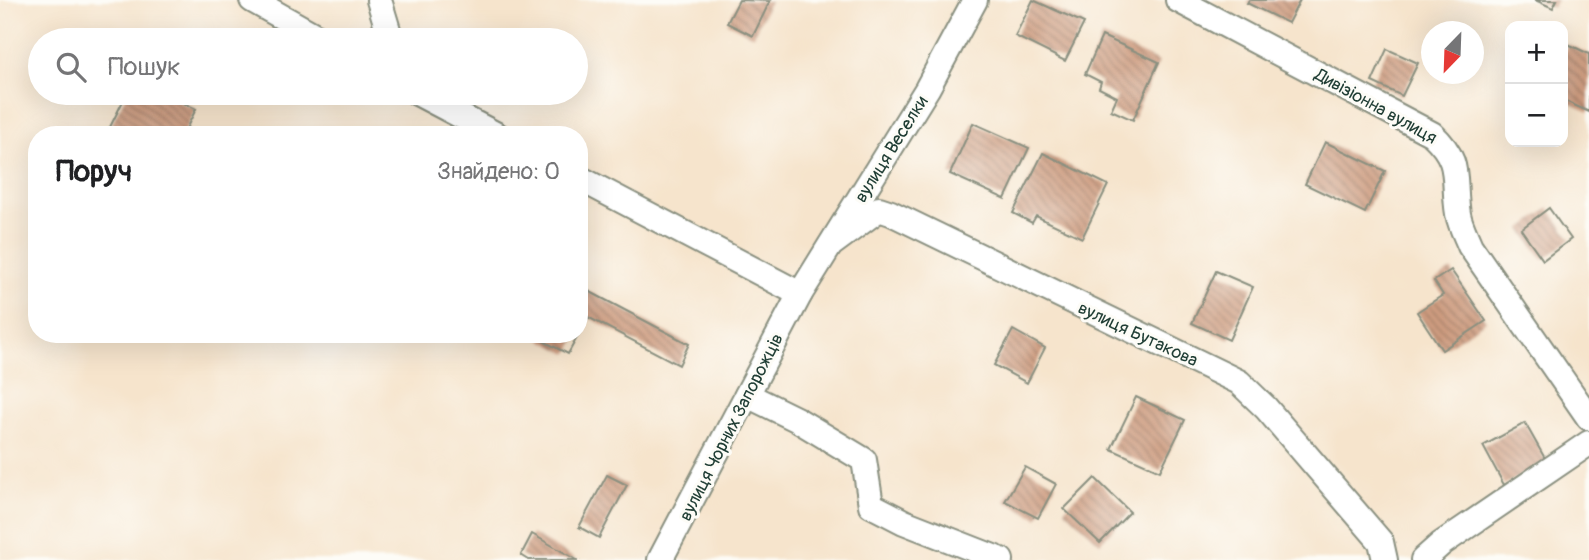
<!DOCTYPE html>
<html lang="uk">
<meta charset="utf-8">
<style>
:root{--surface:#fff;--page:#f6f6f6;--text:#202124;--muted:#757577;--line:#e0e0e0}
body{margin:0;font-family:Pangolin,sans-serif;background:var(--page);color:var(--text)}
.controls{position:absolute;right:21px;top:21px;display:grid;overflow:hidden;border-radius:14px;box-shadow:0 7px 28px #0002}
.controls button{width:63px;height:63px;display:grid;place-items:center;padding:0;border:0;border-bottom:2px solid var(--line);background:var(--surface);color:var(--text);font:35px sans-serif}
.compass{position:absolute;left:1421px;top:21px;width:63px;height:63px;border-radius:50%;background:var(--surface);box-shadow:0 7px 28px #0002;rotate:203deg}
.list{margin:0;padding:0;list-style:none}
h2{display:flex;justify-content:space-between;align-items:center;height:91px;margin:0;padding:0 28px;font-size:30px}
h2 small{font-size:23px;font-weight:400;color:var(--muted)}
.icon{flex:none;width:38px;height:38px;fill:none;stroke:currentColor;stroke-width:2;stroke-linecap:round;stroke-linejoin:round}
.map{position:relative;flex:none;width:1589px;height:560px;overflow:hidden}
.search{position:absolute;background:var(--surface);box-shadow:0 7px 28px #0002;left:28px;top:28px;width:560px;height:77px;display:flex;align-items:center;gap:18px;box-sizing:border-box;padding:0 24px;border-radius:38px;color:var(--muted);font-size:26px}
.panel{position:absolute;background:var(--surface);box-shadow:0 7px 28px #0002;left:28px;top:126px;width:560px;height:217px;border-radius:28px}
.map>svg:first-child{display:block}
</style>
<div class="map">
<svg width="1589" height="560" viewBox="0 0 1589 560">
<defs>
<pattern id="building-back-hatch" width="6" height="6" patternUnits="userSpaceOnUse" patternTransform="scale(1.75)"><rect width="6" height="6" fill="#cd9b7f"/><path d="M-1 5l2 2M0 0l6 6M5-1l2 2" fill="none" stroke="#a68069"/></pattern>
</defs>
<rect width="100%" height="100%" fill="#fdfcf7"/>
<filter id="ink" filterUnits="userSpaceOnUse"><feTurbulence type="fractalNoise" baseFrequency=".0143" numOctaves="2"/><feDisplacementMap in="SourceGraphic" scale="14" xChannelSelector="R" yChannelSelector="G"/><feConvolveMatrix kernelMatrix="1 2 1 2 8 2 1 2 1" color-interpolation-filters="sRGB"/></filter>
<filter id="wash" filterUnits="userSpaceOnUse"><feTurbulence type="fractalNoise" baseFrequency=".00686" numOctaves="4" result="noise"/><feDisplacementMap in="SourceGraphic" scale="28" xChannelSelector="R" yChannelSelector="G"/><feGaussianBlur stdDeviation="1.57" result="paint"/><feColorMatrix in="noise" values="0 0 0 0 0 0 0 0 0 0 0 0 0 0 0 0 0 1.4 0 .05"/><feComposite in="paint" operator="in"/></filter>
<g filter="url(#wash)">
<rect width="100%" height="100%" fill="#f6e4cc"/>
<g id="blocks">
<!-- building -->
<g fill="url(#building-back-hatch)">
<polygon points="739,0 770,1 753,36 727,23"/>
<polygon points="1033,0 1084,23 1065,61 1015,36"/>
<polygon points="1249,0 1300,0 1288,23 1247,3"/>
<polygon points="1535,0 1557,0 1553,8"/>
<polygon points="1102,36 1159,62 1133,120 1111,110 1117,97 1099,88 1101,82 1085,74"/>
<polygon points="1568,44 1589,54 1589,112 1563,100 1563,54"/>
<polygon points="1387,49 1418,63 1402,96 1372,82"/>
<polygon points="127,93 163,93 196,109 183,135 106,135"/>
<polygon points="973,123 1029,148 1005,199 950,174"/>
<polygon points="1325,142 1385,171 1365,213 1305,184"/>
<polygon points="1043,153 1108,185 1082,238 1036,216 1032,223 1013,213"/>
<polygon points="1549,208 1571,239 1543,260 1521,229"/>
<polygon points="1451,270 1486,321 1442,350 1417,312 1443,295 1434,281"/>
<polygon points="1216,271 1253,287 1229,340 1192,323"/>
<polygon points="579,286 689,344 679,365 588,317 579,333"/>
<polygon points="1013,330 1045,348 1027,383 994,365"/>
<polygon points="530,334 579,334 568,354"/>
<polygon points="1136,397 1185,420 1160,471 1111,449"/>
<polygon points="1525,423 1547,462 1504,485 1483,446"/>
<polygon points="1025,467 1056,484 1038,518 1005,501"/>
<polygon points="607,475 627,485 599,538 579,527"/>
<polygon points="1095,478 1130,512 1100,543 1064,509"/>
<polygon points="532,534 577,560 529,560 521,555"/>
</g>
</g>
</g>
<g filter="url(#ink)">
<use href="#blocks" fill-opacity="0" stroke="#8a9080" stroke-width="2"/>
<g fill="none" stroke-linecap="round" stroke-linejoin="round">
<defs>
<g id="minor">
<polyline points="252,0 323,40"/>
<polyline points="379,0 391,40"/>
<path d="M1178 0 1432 134C1463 163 1452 178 1458 214 1460 225 1466 236 1470 246L1589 418"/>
<polyline points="417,93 497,135"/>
<polyline points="579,178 800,294"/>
<polyline points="833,243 879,209 891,213 1239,382 1266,408 1381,542 1385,560"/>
<polyline points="747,395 796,419 864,460 871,505 904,522 1001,560"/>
<polyline points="660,560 800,294 927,89 975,0"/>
<polyline points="1423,560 1441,544 1589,443"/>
</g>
</defs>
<!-- minor casing -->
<use href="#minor" stroke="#8a9080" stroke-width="28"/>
<!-- minor -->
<use href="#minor" stroke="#fff" stroke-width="24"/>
</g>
</g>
<g text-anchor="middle" stroke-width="6" stroke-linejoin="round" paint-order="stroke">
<!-- street labels -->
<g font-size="18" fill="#1f3d34" stroke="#fdfcf7">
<text transform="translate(1376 106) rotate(29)" y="6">Дивізіонна вулиця</text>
<text transform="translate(891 149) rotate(-58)" y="6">вулиця Веселки</text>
<text transform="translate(1138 334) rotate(25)" y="6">вулиця Бутакова</text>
<text transform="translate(731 427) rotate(-63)" y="6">вулиця Чорних Запорожців</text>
</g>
</g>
</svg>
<div class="controls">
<button>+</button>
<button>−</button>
</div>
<svg class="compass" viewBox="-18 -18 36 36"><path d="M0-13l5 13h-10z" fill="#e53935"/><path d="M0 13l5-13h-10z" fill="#757577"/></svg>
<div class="search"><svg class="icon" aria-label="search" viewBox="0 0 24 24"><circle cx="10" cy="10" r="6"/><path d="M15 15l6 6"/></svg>Пошук</div>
<section class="panel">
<h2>Поруч<small>Знайдено: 0</small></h2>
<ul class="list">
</ul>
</section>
</div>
